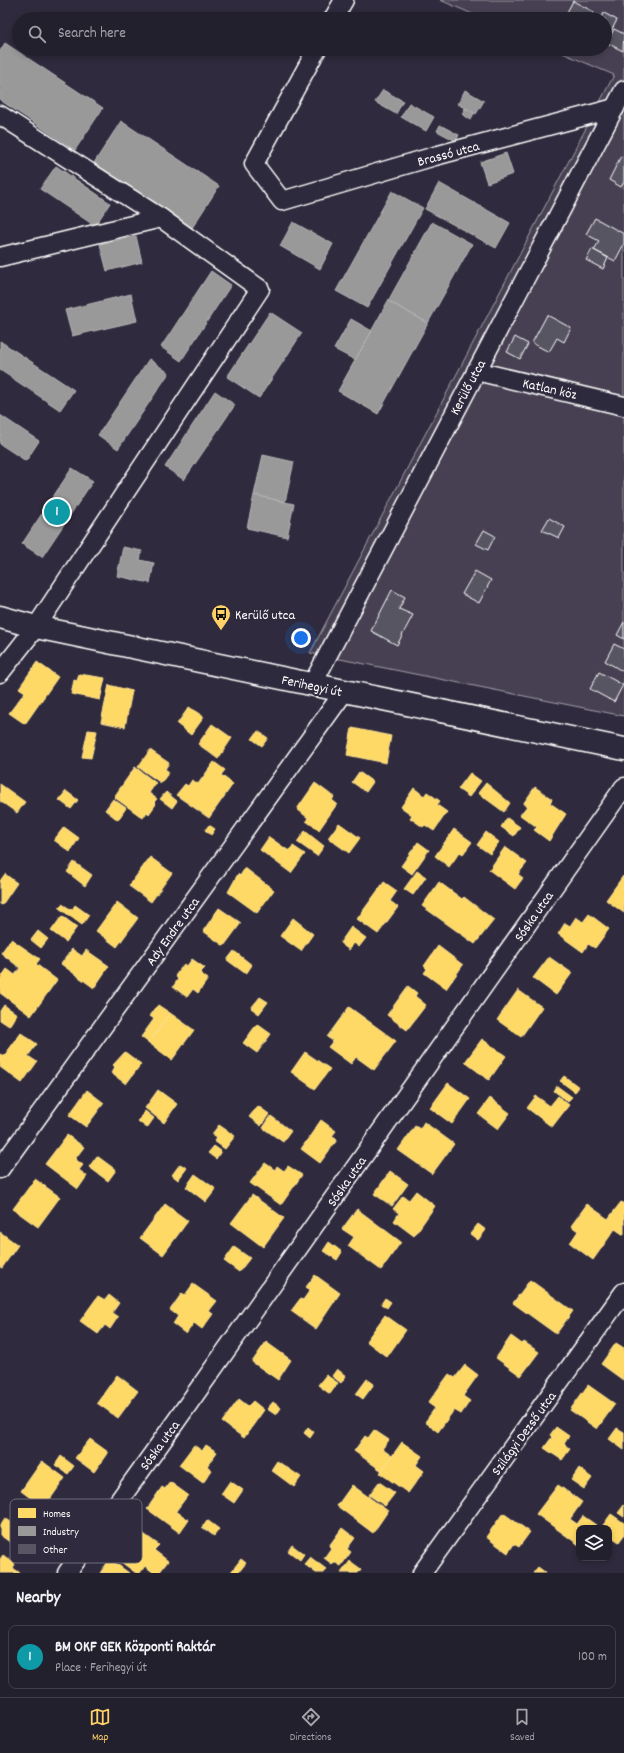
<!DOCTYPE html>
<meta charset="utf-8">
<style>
:root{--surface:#23202e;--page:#2f2d3a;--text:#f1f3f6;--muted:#a3a3aa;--line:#403e4a;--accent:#ffd166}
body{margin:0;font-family:Dekko,sans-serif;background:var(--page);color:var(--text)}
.controls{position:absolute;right:12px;bottom:12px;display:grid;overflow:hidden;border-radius:8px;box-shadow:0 2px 6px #0003}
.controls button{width:36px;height:36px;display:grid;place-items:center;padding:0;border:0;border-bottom:1px solid var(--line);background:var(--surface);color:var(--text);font:20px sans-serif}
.you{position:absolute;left:301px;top:638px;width:14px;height:14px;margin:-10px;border:3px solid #fff;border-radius:50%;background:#1a73e8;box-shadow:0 0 0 6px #1a73e833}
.badge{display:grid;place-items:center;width:26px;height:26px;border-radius:50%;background:var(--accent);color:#fff;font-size:13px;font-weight:700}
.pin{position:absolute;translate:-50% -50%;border:2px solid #fff;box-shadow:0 1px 4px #0006}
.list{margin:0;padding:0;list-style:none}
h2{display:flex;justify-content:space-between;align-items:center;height:52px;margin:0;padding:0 16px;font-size:17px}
h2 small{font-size:13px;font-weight:400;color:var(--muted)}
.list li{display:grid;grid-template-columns:26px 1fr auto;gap:12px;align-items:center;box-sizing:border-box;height:64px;margin:0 8px 8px;padding:0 8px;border:1px solid var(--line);border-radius:8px}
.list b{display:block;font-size:15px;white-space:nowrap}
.list p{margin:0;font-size:13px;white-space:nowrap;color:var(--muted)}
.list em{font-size:13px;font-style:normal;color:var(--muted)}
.icon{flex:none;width:22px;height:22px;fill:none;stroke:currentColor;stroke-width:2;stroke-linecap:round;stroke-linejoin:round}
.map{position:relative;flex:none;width:624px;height:1573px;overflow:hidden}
.search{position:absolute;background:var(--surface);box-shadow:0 2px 6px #0003;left:12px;right:12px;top:12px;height:44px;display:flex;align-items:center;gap:10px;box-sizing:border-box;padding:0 14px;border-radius:22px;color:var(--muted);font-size:15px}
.sheet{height:124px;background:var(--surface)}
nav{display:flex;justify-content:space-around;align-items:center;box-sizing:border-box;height:56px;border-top:1px solid var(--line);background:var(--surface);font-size:11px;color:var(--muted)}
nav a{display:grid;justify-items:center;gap:2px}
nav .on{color:var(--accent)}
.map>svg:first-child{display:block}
</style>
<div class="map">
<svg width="624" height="1573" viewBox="0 0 624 1573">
<rect width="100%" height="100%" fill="#2f2a3d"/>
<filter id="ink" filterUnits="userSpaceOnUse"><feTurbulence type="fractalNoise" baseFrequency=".025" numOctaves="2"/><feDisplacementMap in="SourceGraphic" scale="8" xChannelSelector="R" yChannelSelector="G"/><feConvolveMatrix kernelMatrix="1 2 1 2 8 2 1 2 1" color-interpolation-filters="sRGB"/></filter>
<g filter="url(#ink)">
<!-- green -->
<polygon fill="#464152" stroke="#a2a0a8" points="440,0 624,0 624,716 310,653 614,75 553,49 605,49 605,19 484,19"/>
<!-- homes -->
<g fill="#ffd966" stroke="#ffe494">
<polygon points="37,662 58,677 25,724 9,713 25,692 19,688"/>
<polygon points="79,674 105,678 100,700 71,694 74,680 77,681"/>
<polygon points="109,685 132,691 125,727 101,722"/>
<polygon points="189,707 204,717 191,735 177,724"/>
<polygon points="212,724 232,738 218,759 198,744"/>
<polygon points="352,728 391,736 386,763 347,755"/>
<polygon points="88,730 97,731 91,758 82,757"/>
<polygon points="258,731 268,738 262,746 252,739"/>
<polygon points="150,750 169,763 165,769 169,772 161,783 138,767"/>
<polygon points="214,762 225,770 221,775 233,784 209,818 176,795 185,784 188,786 192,780 198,784"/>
<polygon points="135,767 156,783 149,793 157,799 154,802 156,804 149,814 147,812 143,818 114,797"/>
<polygon points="359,772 373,782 366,792 352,782"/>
<polygon points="470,773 481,781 469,797 458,789"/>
<polygon points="315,783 334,797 332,800 337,804 319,830 306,821 308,818 297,809"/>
<polygon points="486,783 510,803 504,812 478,793"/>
<polygon points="0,784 25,802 17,813 0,801"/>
<polygon points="535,787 552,799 550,803 566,814 549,841 534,830 537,827 520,815 527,806 523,804"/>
<polygon points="414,788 424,796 427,792 440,801 437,805 447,812 434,831 425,825 423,827 410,818 412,815 401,807"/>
<polygon points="66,791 78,800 71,809 59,800"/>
<polygon points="166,792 177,801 172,808 160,799"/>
<polygon points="113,799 126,808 118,820 105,810"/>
<polygon points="507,818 520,827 514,836 501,827"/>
<polygon points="339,823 360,838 349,853 328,838"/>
<polygon points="209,825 215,829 211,835 205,830"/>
<polygon points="64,827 79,838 70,852 54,840"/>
<polygon points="454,829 472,842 463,854 460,852 449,867 435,856"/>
<polygon points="305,831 324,846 317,856 297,842"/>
<polygon points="486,832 499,842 490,854 477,845"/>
<polygon points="269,837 289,851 293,846 305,854 291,873 260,850"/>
<polygon points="418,842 429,850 412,874 401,866"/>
<polygon points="505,847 527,863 518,874 523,878 515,889 489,870"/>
<polygon points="150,857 172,873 151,902 129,886"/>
<polygon points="74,862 92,875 85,886 67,872"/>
<polygon points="245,868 274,890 257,913 228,892 238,874 240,876"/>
<polygon points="417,871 426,877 413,895 404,889"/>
<polygon points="5,874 17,883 2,905 0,904 0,881"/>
<polygon points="623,876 624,877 624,913 606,900"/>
<polygon points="384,882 397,891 390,901 398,907 378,934 357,919"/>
<polygon points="439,882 462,899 464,897 494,920 475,944 422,906"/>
<polygon points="117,902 138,918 117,947 96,931"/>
<polygon points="62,904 72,910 75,905 89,915 82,925 59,908"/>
<polygon points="219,908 241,923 224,946 203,931"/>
<polygon points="589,914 609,929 595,948 588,944 583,952 558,934 565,923 570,926 576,917 583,922"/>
<polygon points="62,916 77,927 66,942 51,931"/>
<polygon points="293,918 313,934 301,951 280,936"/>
<polygon points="351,927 366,938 359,947 354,943 349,950 340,943"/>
<polygon points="38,931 48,939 41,948 31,940"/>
<polygon points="11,939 40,959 36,964 57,980 31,1016 0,993 0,979 7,969 15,975 20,968 1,953"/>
<polygon points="438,946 463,965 446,989 424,973 427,969 424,966"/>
<polygon points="72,949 82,956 86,950 109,966 94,988 61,964"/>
<polygon points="234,951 252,965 246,974 227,960"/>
<polygon points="549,957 572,973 556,995 533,978"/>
<polygon points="192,959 205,968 200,973 208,979 198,993 193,989 187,997 173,987 178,979 175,976 184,964 187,966"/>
<polygon points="408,986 417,993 415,996 426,1005 407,1030 387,1015"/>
<polygon points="518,990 542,1007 521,1037 497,1020"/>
<polygon points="260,997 268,1002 259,1014 251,1008"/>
<polygon points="4,1005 17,1014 9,1026 0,1020 0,1011"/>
<polygon points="158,1005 170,1013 149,1043 141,1037 154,1019 150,1016"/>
<polygon points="349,1007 396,1041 374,1070 356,1057 351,1064 328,1047 333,1041 327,1037"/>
<polygon points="170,1013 194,1030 172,1060 149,1043"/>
<polygon points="257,1024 271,1034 257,1053 243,1043"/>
<polygon points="21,1033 37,1044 28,1056 37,1062 22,1083 0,1067 0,1054 4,1056"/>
<polygon points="482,1039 506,1056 489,1080 465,1062"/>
<polygon points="125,1052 141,1064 126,1084 111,1073 115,1067 113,1065"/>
<polygon points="305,1052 330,1069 315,1089 291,1072"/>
<polygon points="564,1076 579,1087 575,1092 560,1081"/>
<polygon points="448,1083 470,1099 452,1124 430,1108"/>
<polygon points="557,1086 572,1097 568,1101 554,1091"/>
<polygon points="87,1090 104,1103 86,1127 69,1115"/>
<polygon points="158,1090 177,1104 164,1123 145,1108"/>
<polygon points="536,1096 550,1106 558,1096 569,1105 552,1127 527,1108"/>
<polygon points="490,1098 510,1113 498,1129 478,1114"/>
<polygon points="258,1106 269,1114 261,1126 249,1117"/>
<polygon points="145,1111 154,1118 147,1128 138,1121"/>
<polygon points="271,1116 291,1131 283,1142 263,1128"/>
<polygon points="321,1120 336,1131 332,1136 337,1140 320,1163 301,1149"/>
<polygon points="424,1122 454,1144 432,1174 398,1150 415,1126 420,1129"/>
<polygon points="219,1125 235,1136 225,1149 214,1141 217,1137 212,1134"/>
<polygon points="67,1135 84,1147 75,1159 83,1165 79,1170 87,1176 78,1189 45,1164"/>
<polygon points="214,1146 221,1151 216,1159 208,1153"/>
<polygon points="97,1156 116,1170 108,1181 89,1167"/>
<polygon points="265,1163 275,1170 277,1166 284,1171 288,1166 302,1175 281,1205 250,1183"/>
<polygon points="180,1164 187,1168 178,1180 172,1175"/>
<polygon points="390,1171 408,1184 392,1206 374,1194"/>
<polygon points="195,1174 216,1189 206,1202 186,1187"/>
<polygon points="35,1179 60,1197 38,1227 13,1209"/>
<polygon points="416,1191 435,1206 414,1236 394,1221 399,1213 393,1209 403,1196 409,1200"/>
<polygon points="252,1195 284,1218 263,1247 231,1223"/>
<polygon points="621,1202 624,1204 624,1235 615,1229 593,1260 570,1243 578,1231 571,1226 587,1204 608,1219"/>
<polygon points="165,1204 188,1221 163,1255 140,1238"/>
<polygon points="357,1209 401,1242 381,1270 348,1246 354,1237 342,1229"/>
<polygon points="478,1224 486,1230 478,1240 470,1234"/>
<polygon points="0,1232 18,1245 2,1268 0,1267"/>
<polygon points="329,1242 342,1252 337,1260 323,1251"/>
<polygon points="234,1247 250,1258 239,1272 224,1261"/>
<polygon points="315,1275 340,1293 316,1329 291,1311 300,1299 303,1300 310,1290 306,1287"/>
<polygon points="530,1280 573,1311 556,1334 513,1303"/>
<polygon points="193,1284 217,1301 209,1311 213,1314 202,1329 194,1323 186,1334 173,1324 178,1316 170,1310 182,1293 185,1295"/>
<polygon points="109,1295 119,1303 112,1313 118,1317 110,1329 105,1325 98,1334 80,1321 98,1296 105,1300"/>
<polygon points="385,1298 391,1302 387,1308 381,1304"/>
<polygon points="385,1315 406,1330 387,1357 366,1341"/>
<polygon points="511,1336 522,1344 524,1342 539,1352 521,1376 496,1358"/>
<polygon points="266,1342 291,1360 278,1380 252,1362"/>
<polygon points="616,1343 624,1348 623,1380 601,1364"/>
<polygon points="465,1365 478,1375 463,1396 470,1401 461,1414 454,1410 438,1432 425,1422 435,1408 428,1403 449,1374 455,1378"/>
<polygon points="337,1369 346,1376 341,1383 332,1376"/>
<polygon points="117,1375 138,1391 118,1418 97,1403"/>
<polygon points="326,1375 338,1383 330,1394 318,1385"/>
<polygon points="367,1379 374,1384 363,1399 356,1394"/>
<polygon points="588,1385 615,1404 597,1429 570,1410"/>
<polygon points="239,1399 248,1406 253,1401 264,1410 244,1438 222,1422"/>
<polygon points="273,1402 281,1408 276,1415 267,1409"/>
<polygon points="308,1427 314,1432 310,1438 304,1433"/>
<polygon points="556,1427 569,1436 564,1444 570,1449 562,1460 544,1448 552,1437 550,1435"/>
<polygon points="617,1428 624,1432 624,1450 609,1439"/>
<polygon points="374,1430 389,1440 382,1449 392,1456 382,1471 354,1451 365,1436 368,1438"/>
<polygon points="90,1439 108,1452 94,1472 75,1458"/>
<polygon points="402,1442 422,1456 416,1465 424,1471 408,1493 380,1473"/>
<polygon points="194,1445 202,1451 206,1445 217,1452 207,1466 212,1470 203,1483 179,1465"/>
<polygon points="61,1456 74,1466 68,1474 55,1465"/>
<polygon points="42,1461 65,1478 44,1508 21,1491"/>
<polygon points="277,1461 301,1477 294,1487 271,1470"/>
<polygon points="579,1468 592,1478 584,1489 571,1480"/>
<polygon points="230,1481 243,1490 234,1503 221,1494"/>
<polygon points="170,1482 188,1495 176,1511 189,1520 180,1533 147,1509 162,1487 165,1489"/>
<polygon points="379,1482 395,1493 385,1506 369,1495"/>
<polygon points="352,1485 388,1511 373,1533 337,1506"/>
<polygon points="558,1485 582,1502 570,1519 577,1524 583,1516 596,1525 593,1528 579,1528 579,1545 536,1514"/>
<polygon points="624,1505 624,1517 618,1513"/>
<polygon points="23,1513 55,1536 36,1561 0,1535 0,1525 5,1518 14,1524"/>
<polygon points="503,1513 530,1532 519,1547 514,1544 508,1553 486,1537"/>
<polygon points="611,1514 624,1523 624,1535 619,1542 609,1535 609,1528 601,1528"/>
<polygon points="207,1520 219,1529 214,1536 202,1527"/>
<polygon points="134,1527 159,1545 154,1550 168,1561 159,1573 154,1573 145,1566 140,1573 136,1573 113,1556"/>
<polygon points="342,1528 355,1538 347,1549 351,1552 341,1566 334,1562 332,1564 324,1558 331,1548 329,1546"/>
<polygon points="292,1545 304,1554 300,1560 288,1551"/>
<polygon points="3,1555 15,1564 13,1568 20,1573 0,1573 0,1559"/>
<polygon points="310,1557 326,1569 323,1573 316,1573 304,1564"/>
<polygon points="110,1559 129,1573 100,1573"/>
<polygon points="241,1559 246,1563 238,1573 233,1573 231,1572"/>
<polygon points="350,1561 361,1569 358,1573 341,1573"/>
<polygon points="538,1567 546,1573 533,1573"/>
</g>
<!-- industry -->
<g fill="#999" stroke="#b8b8b8">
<polygon points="343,11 356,18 355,19 338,19"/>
<polygon points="5,43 103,108 75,150 0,100 0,51"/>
<polygon points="383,90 403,101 396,114 375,102"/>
<polygon points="465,90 484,101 476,114 458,104"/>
<polygon points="409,103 434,117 426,131 401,117"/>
<polygon points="465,108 474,113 471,120 462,114"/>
<polygon points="121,121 219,186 192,228 94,163"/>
<polygon points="440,125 459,135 456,141 437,131"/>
<polygon points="506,153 513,174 487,183 480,162"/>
<polygon points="56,166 110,203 95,226 40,189"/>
<polygon points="439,183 510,223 496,248 425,209"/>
<polygon points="392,191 423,208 367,308 336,291"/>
<polygon points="293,222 333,244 320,269 280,246"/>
<polygon points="432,222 472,244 428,323 388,301"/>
<polygon points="136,236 142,262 107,271 100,244"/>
<polygon points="211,271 231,285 181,361 161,347"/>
<polygon points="131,294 137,321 72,336 65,310"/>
<polygon points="388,301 428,323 378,414 338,391"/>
<polygon points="270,312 302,333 259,398 227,377"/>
<polygon points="351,319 372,331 355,360 334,349"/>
<polygon points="0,341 74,390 60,410 0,370"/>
<polygon points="149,359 169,373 118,449 98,435"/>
<polygon points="215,391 235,405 184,480 165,467"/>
<polygon points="0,415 39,441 26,461 0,444"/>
<polygon points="263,455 294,462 285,502 254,495"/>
<polygon points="72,468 93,481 42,557 22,544"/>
<polygon points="254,495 294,504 287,537 247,528"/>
<polygon points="123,547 142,551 140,560 154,563 150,583 117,576"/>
</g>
<!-- building -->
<g fill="#595564" stroke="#fff">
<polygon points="573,1 594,12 591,19 570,19 565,16"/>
<polygon points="604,13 617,20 607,39 605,37 605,19 600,19"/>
<polygon points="614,29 624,34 623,51 607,43"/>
<polygon points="621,156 624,157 624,182 621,187 609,180"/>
<polygon points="595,218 624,234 624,244 615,261 594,250 599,241 586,234"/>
<polygon points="592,249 608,258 603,269 586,260"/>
<polygon points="547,315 571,328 564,342 557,338 549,352 532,343"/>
<polygon points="515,337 528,344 520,359 507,352"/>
<polygon points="549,518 565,527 559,538 542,530"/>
<polygon points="484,530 495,536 488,550 476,544"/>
<polygon points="475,571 491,580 479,603 462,594"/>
<polygon points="392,590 405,597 399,609 413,615 397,645 371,631"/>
<polygon points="624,622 624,639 617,635"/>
<polygon points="614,644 624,649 624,672 605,661"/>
<polygon points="599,672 623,685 614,702 590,689"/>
</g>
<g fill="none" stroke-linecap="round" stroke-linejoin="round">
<defs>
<g id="minor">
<polyline points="333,19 344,0"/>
<polyline points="317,49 254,164 282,201 435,156 615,108"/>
<polyline points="0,115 161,218 260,289 36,627 0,673"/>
<polyline points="0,257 161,218"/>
<polyline points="476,371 624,406"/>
<polyline points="312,685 624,90"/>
<polyline points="0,1169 344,692"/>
<polyline points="67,1573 167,1434 624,787"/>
<polyline points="422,1573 624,1292"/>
</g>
<polyline id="major" points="0,617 36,627 624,749"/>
</defs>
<!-- minor casing -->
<use href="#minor" stroke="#fff" stroke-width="21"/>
<!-- major casing -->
<use href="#major" stroke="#fff" stroke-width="25"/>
<!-- minor -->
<use href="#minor" stroke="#2f2a3d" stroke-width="18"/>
<!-- major -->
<use href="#major" stroke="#2f2a3d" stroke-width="22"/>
</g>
</g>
<!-- icons -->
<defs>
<symbol id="bus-pin" viewBox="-11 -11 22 30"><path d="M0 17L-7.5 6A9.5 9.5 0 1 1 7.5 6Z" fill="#ffd166" stroke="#2f2a3d"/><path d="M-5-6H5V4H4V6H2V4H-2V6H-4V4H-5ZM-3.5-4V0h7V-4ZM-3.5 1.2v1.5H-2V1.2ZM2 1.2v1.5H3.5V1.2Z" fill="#111"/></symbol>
</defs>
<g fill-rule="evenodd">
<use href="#bus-pin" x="210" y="603" width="22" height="30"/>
</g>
<g text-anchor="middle" stroke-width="4" stroke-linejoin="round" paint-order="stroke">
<!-- street labels -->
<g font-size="14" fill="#fff" stroke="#2f2a3d">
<text transform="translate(448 153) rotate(-15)" y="5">Brassó utca</text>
<text transform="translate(467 387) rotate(-62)" y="5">Kerülő utca</text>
<text transform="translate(550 388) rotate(13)" y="5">Katlan köz</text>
<text transform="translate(312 685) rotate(12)" y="5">Ferihegyi út</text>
<text transform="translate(533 916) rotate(-55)" y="5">Sóska utca</text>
<text transform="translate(172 931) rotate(-54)" y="5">Ady Endre utca</text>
<text transform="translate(346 1181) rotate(-55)" y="5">Sóska utca</text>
<text transform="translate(523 1433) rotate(-54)" y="5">Szilágyi Dezső utca</text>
<text transform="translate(159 1445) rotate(-54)" y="5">Sóska utca</text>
</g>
<!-- poi labels -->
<g font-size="14" fill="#fff" stroke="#2f2a3d" text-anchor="start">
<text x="235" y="619">Kerülő utca</text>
</g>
</g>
<!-- legend -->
<rect x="10" y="1499" width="132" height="64" rx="6" fill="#2f2a3d" stroke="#6d6a77" stroke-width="1"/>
<rect x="18" y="1508" width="18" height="10" fill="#ffd966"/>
<rect x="18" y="1526" width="18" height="10" fill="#999"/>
<rect x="18" y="1544" width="18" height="10" fill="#595564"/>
<g font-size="11" fill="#fff">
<text x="43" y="1517">Homes</text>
<text x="43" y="1535">Industry</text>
<text x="43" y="1553">Other</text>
</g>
</svg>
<div class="controls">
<button><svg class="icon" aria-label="layers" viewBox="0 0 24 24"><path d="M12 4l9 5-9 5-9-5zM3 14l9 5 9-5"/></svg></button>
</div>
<div class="you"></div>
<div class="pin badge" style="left:57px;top:512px;background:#0f9aa8">1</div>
<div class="search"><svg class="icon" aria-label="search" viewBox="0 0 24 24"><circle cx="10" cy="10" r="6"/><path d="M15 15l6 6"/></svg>Search here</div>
</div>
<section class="sheet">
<h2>Nearby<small></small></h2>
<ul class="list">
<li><span class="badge" style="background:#0f9aa8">1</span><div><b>BM OKF GEK Központi Raktár</b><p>Place · Ferihegyi út</p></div><em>100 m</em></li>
</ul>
</section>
<nav>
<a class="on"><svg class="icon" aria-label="map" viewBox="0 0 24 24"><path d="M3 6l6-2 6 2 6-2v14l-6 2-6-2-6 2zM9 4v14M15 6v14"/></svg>Map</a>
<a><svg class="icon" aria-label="directions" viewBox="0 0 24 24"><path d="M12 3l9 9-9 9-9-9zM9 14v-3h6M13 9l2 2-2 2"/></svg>Directions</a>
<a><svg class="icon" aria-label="saved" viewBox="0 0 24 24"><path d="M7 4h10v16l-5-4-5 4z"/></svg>Saved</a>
</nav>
